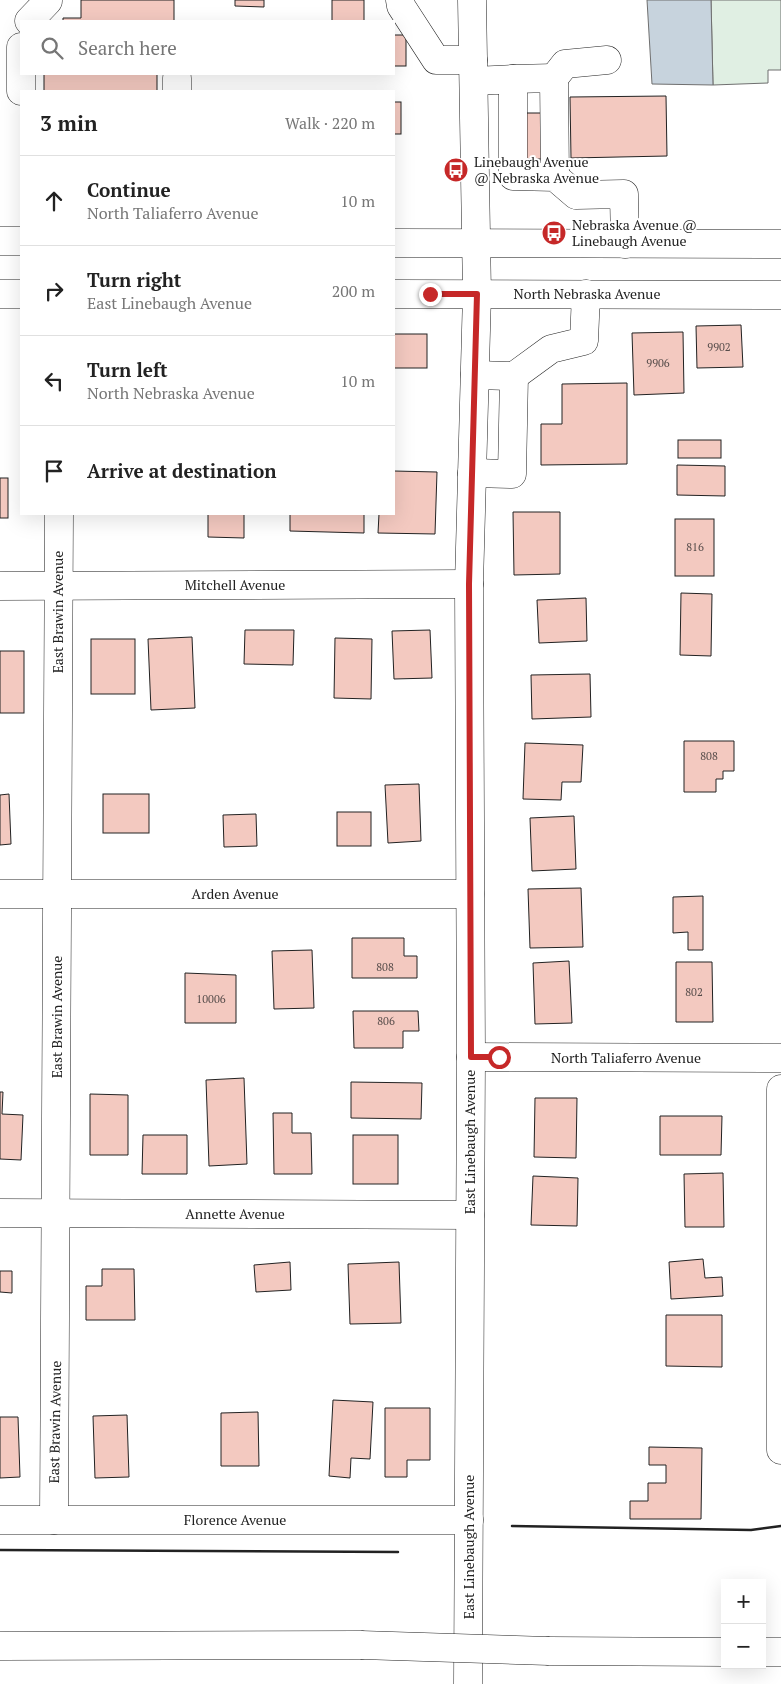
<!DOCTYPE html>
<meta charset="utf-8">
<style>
:root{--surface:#fff;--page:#f6f6f6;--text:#222;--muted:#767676;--line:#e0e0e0}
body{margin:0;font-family:"PT Serif",serif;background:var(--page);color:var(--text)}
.controls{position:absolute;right:15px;bottom:15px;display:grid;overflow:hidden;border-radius:0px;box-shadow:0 5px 20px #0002}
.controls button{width:45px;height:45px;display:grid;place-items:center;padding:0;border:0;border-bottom:1px solid var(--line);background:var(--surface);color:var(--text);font:25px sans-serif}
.stop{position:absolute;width:15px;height:15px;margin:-11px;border:4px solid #c62828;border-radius:50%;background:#fff}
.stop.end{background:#c62828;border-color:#fff;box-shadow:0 1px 5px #0008}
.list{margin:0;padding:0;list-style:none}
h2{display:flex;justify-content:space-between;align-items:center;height:65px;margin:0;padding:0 20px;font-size:21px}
h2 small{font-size:16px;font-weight:400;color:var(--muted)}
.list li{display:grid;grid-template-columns:32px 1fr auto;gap:15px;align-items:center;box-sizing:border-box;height:90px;padding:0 20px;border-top:1px solid var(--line)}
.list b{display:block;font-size:19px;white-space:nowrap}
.list p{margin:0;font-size:16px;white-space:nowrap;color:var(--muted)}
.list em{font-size:16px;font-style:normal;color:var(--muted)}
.icon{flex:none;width:28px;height:28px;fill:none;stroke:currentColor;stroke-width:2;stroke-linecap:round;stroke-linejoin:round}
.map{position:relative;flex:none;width:781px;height:1684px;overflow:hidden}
.search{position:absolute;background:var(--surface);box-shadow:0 5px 20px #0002;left:20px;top:20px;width:375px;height:55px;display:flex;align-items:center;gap:12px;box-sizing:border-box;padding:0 18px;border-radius:0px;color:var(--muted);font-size:19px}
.panel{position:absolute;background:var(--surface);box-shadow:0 5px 20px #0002;left:20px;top:90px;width:375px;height:425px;border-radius:0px}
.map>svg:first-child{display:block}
</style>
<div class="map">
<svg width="781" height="1684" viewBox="0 0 781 1684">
<rect width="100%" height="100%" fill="#fff"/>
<!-- green -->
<polygon fill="#e0efe3" stroke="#6f6f6f" points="711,0 781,0 781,70 768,70 768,83 713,85"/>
<!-- water -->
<polygon fill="#c7d3dd" stroke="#6f6f6f" points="647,0 711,0 713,85 652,84"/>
<!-- building -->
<g fill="#f3c9c0" stroke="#222">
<polygon points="81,0 174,0 174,21 63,21 63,18 81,18"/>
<polygon points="235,0 264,0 264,7 235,6"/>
<rect x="332" y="0" width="32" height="21"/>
<rect x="394" y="35" width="12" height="31"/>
<rect x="44" y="74" width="113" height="17"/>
<polygon points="666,96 667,156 571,158 570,97"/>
<rect x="394" y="102" width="7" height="32"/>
<rect x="517" y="113" width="31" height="46"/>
<polygon points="741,325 743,367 697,368 696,326"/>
<polygon points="683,332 684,393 634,395 632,333"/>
<rect x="394" y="334" width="33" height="34"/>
<polygon points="627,383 627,464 541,465 541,424 562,424 562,384"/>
<rect x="678" y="440" width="43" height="18"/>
<polygon points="677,465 725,466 725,496 677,495"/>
<polygon points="394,471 437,472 435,534 378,533 379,514 394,514"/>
<rect x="0" y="478" width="8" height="40"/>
<polygon points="513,512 560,512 560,574 514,575"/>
<polygon points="208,514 244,514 244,538 208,537"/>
<polygon points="290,514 364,514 364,533 290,531"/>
<rect x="675" y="519" width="39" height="57"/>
<polygon points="681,593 712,594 711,656 680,655"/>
<polygon points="586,598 587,641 539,643 537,600"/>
<polygon points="245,630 294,630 293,665 244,664"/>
<polygon points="430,630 432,678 394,679 392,631"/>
<polygon points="192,637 195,708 151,710 148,639"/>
<polygon points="335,638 372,639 371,699 334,698"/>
<rect x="91" y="639" width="44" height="55"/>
<rect x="0" y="651" width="24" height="62"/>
<polygon points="590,674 591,717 532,719 531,675"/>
<polygon points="684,741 734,741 734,771 723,771 723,779 716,779 716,792 684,792"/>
<polygon points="525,743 583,745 581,782 562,782 561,800 523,799"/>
<polygon points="419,784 421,841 388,843 385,785"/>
<polygon points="9,794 11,844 0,845 0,795"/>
<rect x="103" y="794" width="46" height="39"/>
<rect x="337" y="812" width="34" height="34"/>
<polygon points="256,814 257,846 224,847 223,815"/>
<polygon points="574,816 576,869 532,871 530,818"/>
<polygon points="581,888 583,947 530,948 528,889"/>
<polygon points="703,896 703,950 688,950 688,932 673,933 673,897"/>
<polygon points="352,938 404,938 404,956 417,956 417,978 352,978"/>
<polygon points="312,950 314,1008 274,1009 272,951"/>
<polygon points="569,961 572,1023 535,1024 533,963"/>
<polygon points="676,962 712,962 713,1022 676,1022"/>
<polygon points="185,973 236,975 236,1023 185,1023"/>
<polygon points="353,1011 418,1011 419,1031 403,1031 403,1048 354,1048"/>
<polygon points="244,1078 247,1164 209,1166 206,1080"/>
<polygon points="351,1082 422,1083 421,1119 351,1118"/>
<polygon points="0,1092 3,1092 2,1114 23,1115 21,1160 0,1159"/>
<polygon points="90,1094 128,1095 128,1155 90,1155"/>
<polygon points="535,1098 577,1098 576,1158 534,1157"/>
<polygon points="273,1113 292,1113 292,1133 311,1133 312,1174 274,1174"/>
<polygon points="660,1116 722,1116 721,1155 660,1155"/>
<polygon points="143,1135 187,1135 187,1174 142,1174"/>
<rect x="353" y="1135" width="45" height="49"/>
<polygon points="723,1173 724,1227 685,1227 684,1174"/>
<polygon points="533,1176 578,1178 577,1226 531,1225"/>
<polygon points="703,1259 705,1278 722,1277 723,1296 671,1299 669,1262"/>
<polygon points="290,1262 291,1290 256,1292 254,1265"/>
<polygon points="399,1262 401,1323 350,1324 348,1264"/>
<polygon points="102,1269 134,1269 135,1320 86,1320 86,1286 102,1286"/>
<polygon points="0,1271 12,1271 12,1293 0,1292"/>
<polygon points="666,1315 722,1315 722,1367 666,1366"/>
<polygon points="333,1400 373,1402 370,1459 351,1458 350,1478 329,1476"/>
<polygon points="385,1408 430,1408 430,1460 407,1460 407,1477 385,1477"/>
<polygon points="258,1412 259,1466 221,1466 221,1413"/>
<polygon points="127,1415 129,1477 95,1478 93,1416"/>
<polygon points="0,1417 18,1417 20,1477 0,1478"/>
<polygon points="649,1447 702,1448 701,1519 630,1519 630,1501 648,1501 648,1483 666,1483 666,1465 649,1465"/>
</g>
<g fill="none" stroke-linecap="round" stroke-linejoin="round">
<defs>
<g id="minor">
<polyline points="400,0 401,6 436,60 473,60"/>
<polyline points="29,21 48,1"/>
<polyline points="21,47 21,91"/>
<polyline points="554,78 565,64 607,60"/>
<polyline points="513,79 554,78 555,177"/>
<polyline points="474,81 513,79 513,176 555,177 576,195 624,194 625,244"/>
<polyline points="177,91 177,78"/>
<polyline points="514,376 551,349 584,341 586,294"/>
<polyline points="472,473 512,474 514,376 475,375"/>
<polyline points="0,586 469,584"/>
<polyline points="0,894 470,894"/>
<polyline points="471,1057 781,1058"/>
<polyline points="0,1213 470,1215"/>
<polyline points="781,1450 781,1089"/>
<polyline points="0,1520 469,1520"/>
<polyline points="54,1520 59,514"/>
<polyline points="468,1684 471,1057 469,584 477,294 472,0"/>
</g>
<g id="major">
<polyline points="0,241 21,241"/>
<polyline points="394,243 781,244"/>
<polyline points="0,294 21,294"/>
<polyline points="394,294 781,295"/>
</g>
<g id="highway">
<polyline points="0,1646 361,1645"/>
<polyline points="549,1651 725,1652"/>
<polyline points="762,1652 781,1652"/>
</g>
</defs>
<!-- minor casing -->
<use href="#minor" stroke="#222" stroke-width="29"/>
<!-- major casing -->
<use href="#major" stroke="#222" stroke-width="29"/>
<!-- highway casing -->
<use href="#highway" stroke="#222" stroke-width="29"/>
<!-- minor -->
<use href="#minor" stroke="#fff" stroke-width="28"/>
<!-- major -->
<use href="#major" stroke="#fff" stroke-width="28"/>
<!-- highway -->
<use href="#highway" stroke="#fff" stroke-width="28"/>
<defs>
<polyline id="highway-bridge" points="361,1645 549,1651"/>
</defs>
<!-- highway-bridge casing -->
<use href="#highway-bridge" stroke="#222" stroke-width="29" stroke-linecap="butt"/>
<!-- highway-bridge -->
<use href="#highway-bridge" stroke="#fff" stroke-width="28"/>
<!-- wall -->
<g stroke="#222" stroke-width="2.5">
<polyline points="512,1526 751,1530 781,1526"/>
<polyline points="0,1550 398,1552"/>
</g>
</g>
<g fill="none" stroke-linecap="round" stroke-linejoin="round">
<!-- route -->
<polyline stroke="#c62828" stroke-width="6" points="430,294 477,294 469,584 471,1057 499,1057"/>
</g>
<!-- icons -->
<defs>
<symbol id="bus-disc" viewBox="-11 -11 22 22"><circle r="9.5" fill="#c62828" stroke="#fff"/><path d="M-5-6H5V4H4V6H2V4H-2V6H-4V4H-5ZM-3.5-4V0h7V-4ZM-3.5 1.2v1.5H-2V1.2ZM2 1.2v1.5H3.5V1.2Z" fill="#fff"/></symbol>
</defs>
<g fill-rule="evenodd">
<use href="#bus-disc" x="442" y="156" width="28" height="28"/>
<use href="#bus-disc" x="540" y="219" width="28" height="28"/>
</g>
<g text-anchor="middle" stroke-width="4" stroke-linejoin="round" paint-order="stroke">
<!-- number labels -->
<g font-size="11" fill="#564c4a">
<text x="719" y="351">9902</text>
<text x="658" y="367">9906</text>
<text x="695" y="551">816</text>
<text x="709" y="760">808</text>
<text x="385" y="971">808</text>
<text x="694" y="996">802</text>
<text x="211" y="1003">10006</text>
<text x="386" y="1025">806</text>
</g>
<!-- poi labels -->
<g font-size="14" fill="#222" stroke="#fff" text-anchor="start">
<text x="474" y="167">Linebaugh Avenue<tspan x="474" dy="16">@ Nebraska Avenue</tspan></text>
<text x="572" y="230">Nebraska Avenue @<tspan x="572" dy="16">Linebaugh Avenue</tspan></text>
</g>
<!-- street labels -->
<g font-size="14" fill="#222" stroke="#fff">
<text x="587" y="299">North Nebraska Avenue</text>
<text x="235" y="590">Mitchell Avenue</text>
<text transform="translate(58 612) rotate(-90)" y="5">East Brawin Avenue</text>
<text x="235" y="899">Arden Avenue</text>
<text transform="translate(57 1017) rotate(-90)" y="5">East Brawin Avenue</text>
<text x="626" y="1063">North Taliaferro Avenue</text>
<text transform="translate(470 1142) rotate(-90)" y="5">East Linebaugh Avenue</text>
<text x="235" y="1219">Annette Avenue</text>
<text transform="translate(55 1422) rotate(-89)" y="5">East Brawin Avenue</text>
<text x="235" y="1525">Florence Avenue</text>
<text transform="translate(469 1547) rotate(-90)" y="5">East Linebaugh Avenue</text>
</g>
</g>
</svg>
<div class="controls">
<button>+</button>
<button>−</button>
</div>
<div class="stop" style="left:499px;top:1057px"></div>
<div class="stop end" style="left:430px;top:294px"></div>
<div class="search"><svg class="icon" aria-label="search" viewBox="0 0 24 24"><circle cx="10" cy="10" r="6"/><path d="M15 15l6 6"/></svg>Search here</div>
<section class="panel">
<h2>3 min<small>Walk · 220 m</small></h2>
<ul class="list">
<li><svg class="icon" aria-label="ahead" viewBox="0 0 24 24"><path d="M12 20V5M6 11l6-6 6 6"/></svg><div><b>Continue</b><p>North Taliaferro Avenue</p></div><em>10 m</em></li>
<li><svg class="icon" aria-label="right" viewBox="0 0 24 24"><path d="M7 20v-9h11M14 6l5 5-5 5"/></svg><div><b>Turn right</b><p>East Linebaugh Avenue</p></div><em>200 m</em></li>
<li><svg class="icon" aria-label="left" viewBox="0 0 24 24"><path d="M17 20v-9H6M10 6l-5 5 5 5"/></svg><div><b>Turn left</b><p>North Nebraska Avenue</p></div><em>10 m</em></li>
<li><svg class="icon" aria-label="arrive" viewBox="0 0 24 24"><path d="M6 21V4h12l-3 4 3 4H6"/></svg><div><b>Arrive at destination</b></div></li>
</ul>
</section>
</div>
